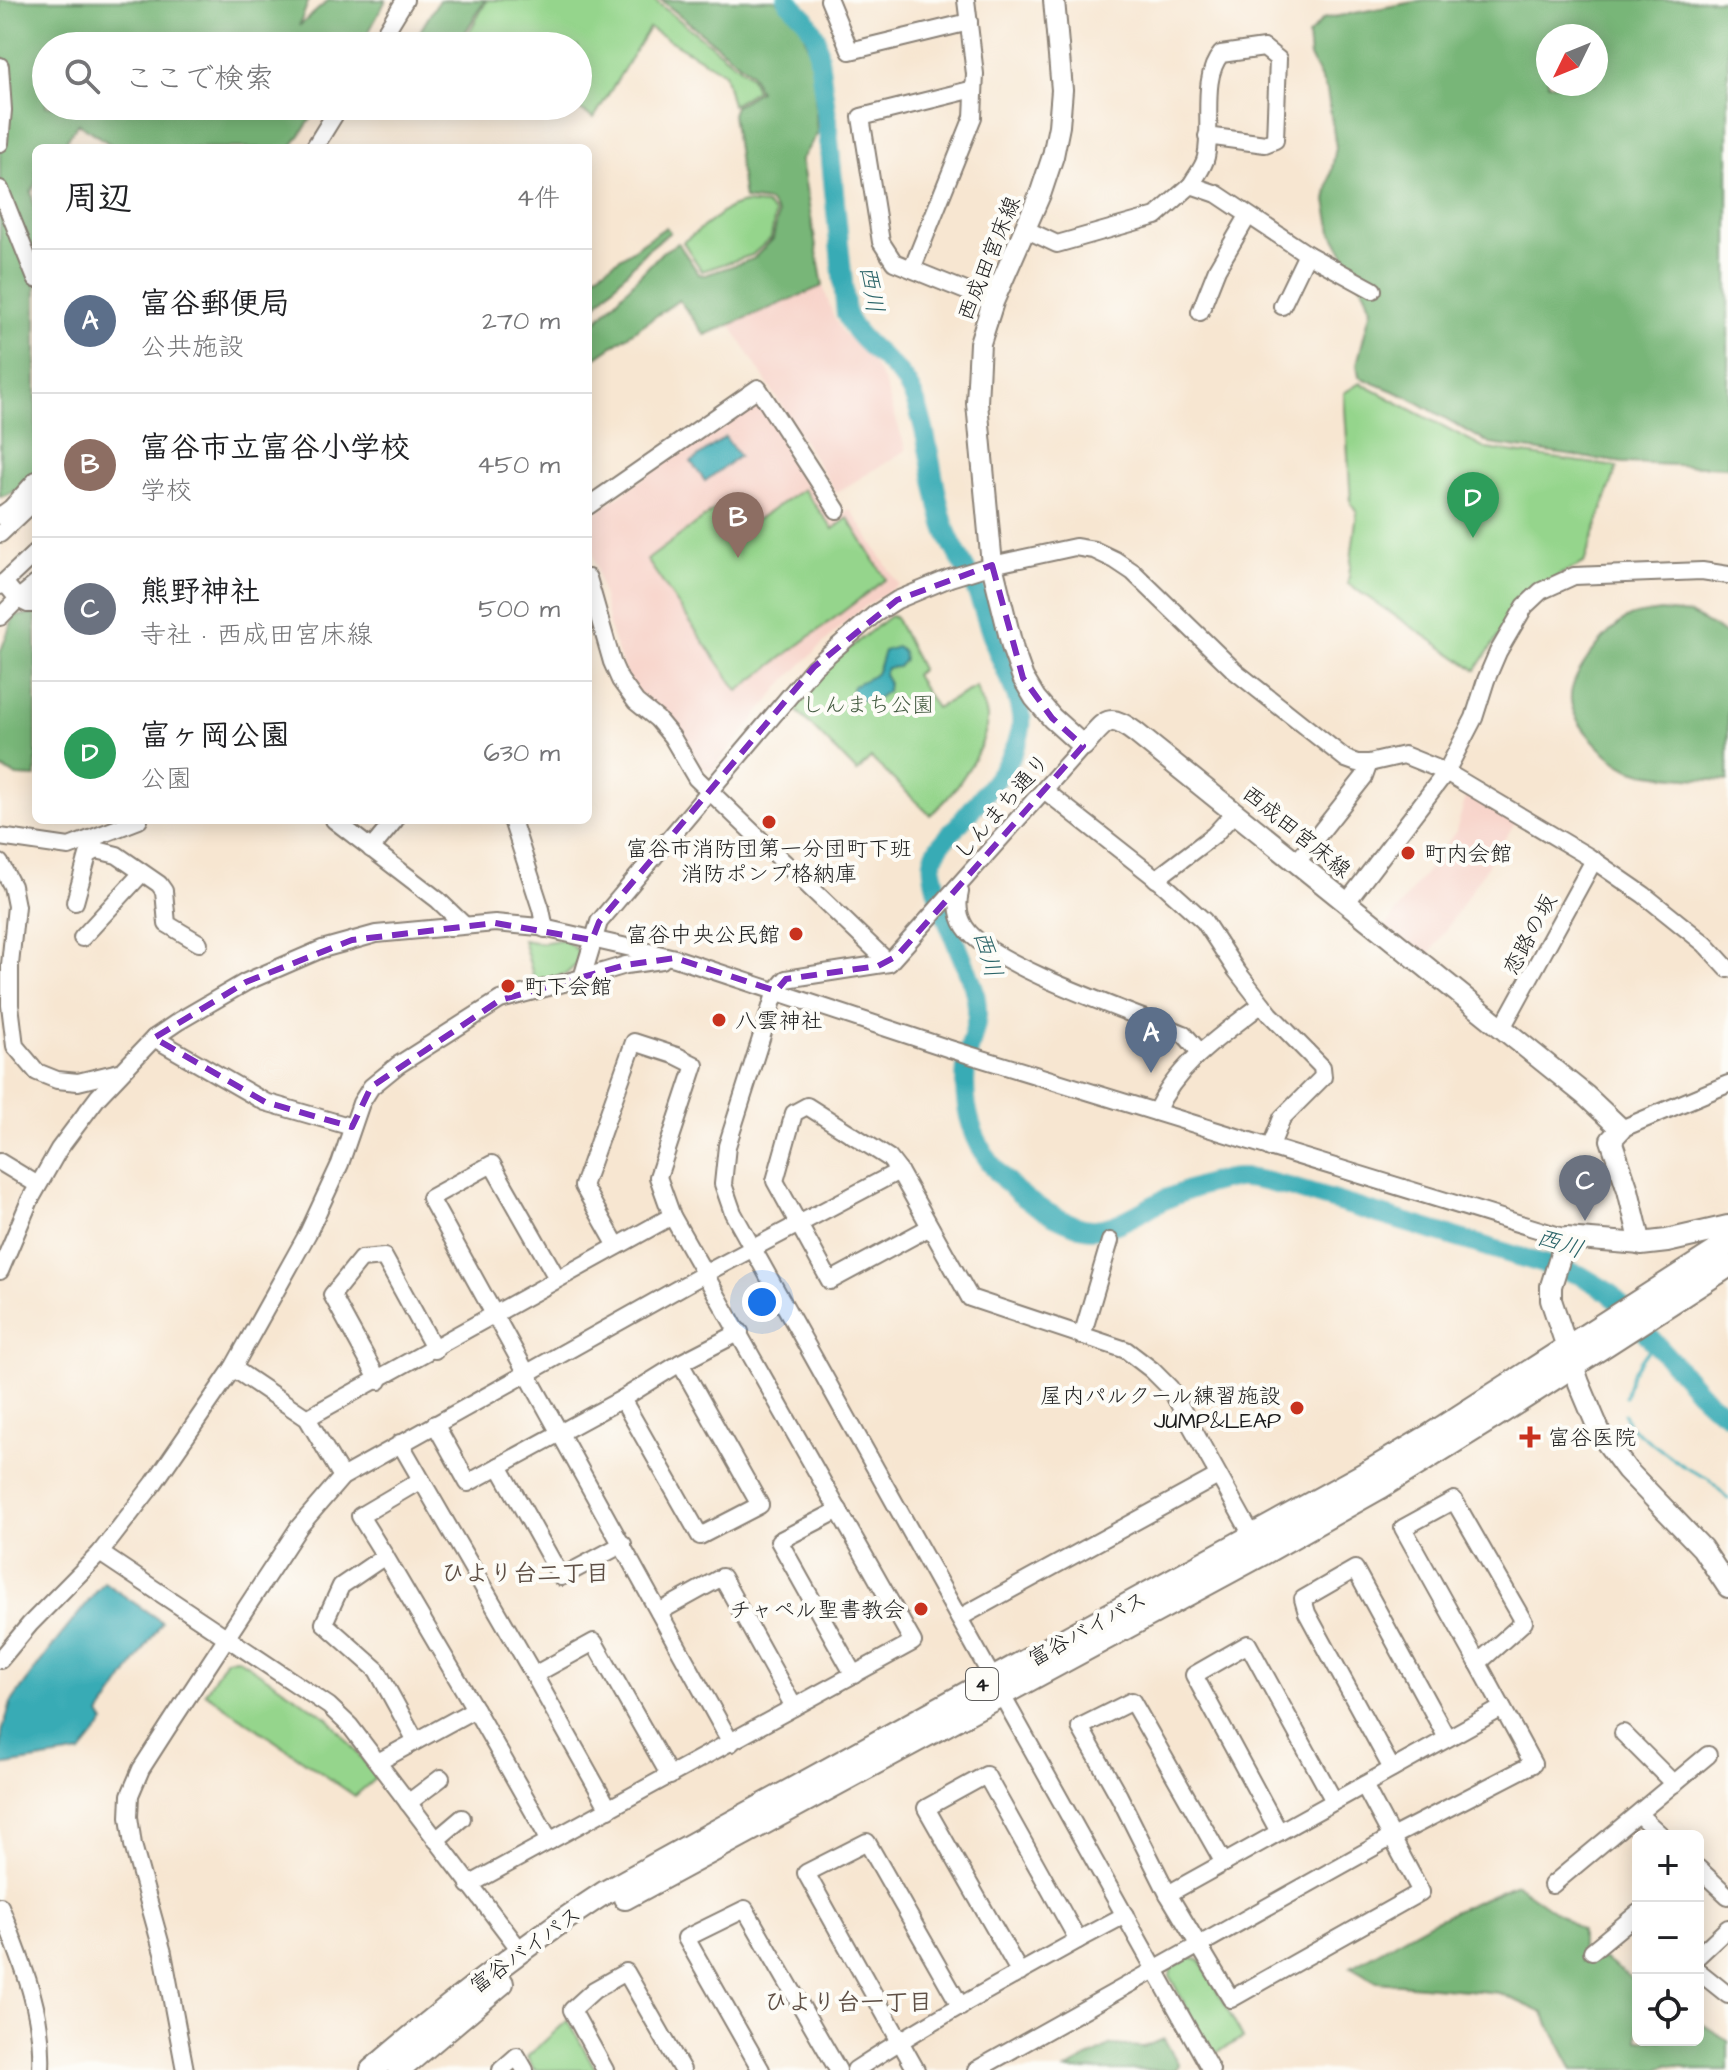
<!DOCTYPE html>
<html lang="ja">
<meta charset="utf-8">
<style>
:root{--surface:#fff;--page:#f2f2f2;--text:#202124;--muted:#757577;--line:#e0e0e0;--accent:#db2777}
body{margin:0;font-family:"Architects Daughter","Klee One",sans-serif;background:var(--page);color:var(--text)}
.controls{position:absolute;right:24px;bottom:24px;display:grid;overflow:hidden;border-radius:12px;box-shadow:0 4px 20px #0003}
.controls button{width:72px;height:72px;display:grid;place-items:center;padding:0;border:0;border-bottom:2px solid var(--line);background:var(--surface);color:var(--text);font:40px sans-serif}
.compass{position:absolute;left:1536px;top:24px;width:72px;height:72px;border-radius:50%;background:var(--surface);box-shadow:0 4px 20px #0003;rotate:227deg}
.you{position:absolute;left:762px;top:1302px;width:28px;height:28px;margin:-20px;border:6px solid #fff;border-radius:50%;background:#1a73e8;box-shadow:0 0 0 12px #1a73e833}
.badge{display:grid;place-items:center;width:52px;height:52px;border-radius:50%;background:var(--accent);color:#fff;font-size:26px;font-weight:700}
.pin{position:absolute;translate:-50% -66px;filter:drop-shadow(0 2px 4px #0008)}
.pin::after{content:'';position:absolute;top:42px;width:28px;height:24px;background:inherit;clip-path:polygon(0 0,100% 0,50% 100%)}
.list{margin:0;padding:0;list-style:none}
h2{display:flex;justify-content:space-between;align-items:center;height:104px;margin:0;padding:0 32px;font-size:34px}
h2 small{font-size:26px;font-weight:400;color:var(--muted)}
.list li{display:grid;grid-template-columns:52px 1fr auto;gap:24px;align-items:center;box-sizing:border-box;height:144px;padding:0 32px;border-top:2px solid var(--line)}
.list b{display:block;font-size:30px;white-space:nowrap}
.list p{margin:0;font-size:26px;white-space:nowrap;color:var(--muted)}
.list em{font-size:26px;font-style:normal;color:var(--muted)}
.icon{flex:none;width:44px;height:44px;fill:none;stroke:currentColor;stroke-width:2;stroke-linecap:round;stroke-linejoin:round}
.map{position:relative;flex:none;width:1728px;height:2070px;overflow:hidden}
.search{position:absolute;background:var(--surface);box-shadow:0 4px 20px #0003;left:32px;top:32px;width:560px;height:88px;display:flex;align-items:center;gap:20px;box-sizing:border-box;padding:0 28px;border-radius:44px;color:var(--muted);font-size:30px}
.panel{position:absolute;background:var(--surface);box-shadow:0 4px 20px #0003;left:32px;top:144px;width:560px;height:680px;border-radius:12px}
.map>svg:first-child{display:block}
</style>
<div class="map">
<svg width="1728" height="2070" viewBox="0 0 1728 2070">
<rect width="100%" height="100%" fill="#fdfcf7"/>
<filter id="ink" filterUnits="userSpaceOnUse"><feTurbulence type="fractalNoise" baseFrequency=".0125" numOctaves="2"/><feDisplacementMap in="SourceGraphic" scale="16" xChannelSelector="R" yChannelSelector="G"/><feConvolveMatrix kernelMatrix="1 2 1 2 8 2 1 2 1" color-interpolation-filters="sRGB"/></filter>
<filter id="wash" filterUnits="userSpaceOnUse"><feTurbulence type="fractalNoise" baseFrequency=".006" numOctaves="4" result="noise"/><feDisplacementMap in="SourceGraphic" scale="32" xChannelSelector="R" yChannelSelector="G"/><feGaussianBlur stdDeviation="1.8" result="paint"/><feColorMatrix in="noise" values="0 0 0 0 0 0 0 0 0 0 0 0 0 0 0 0 0 1.4 0 .05"/><feComposite in="paint" operator="in"/></filter>
<g filter="url(#wash)">
<rect width="100%" height="100%" fill="#f7e6d1"/>
<!-- built -->
<g fill="#f7d1c7">
<polygon points="823,286 834,318 842,332 871,360 884,382 906,450 836,493 730,324"/>
<polygon points="757,397 836,517 850,509 899,585 863,608 838,629 783,683 713,770 702,768 678,729 666,716 642,697 626,676 610,630 588,530 588,518"/>
<polygon points="1467,792 1517,820 1426,960 1385,927 1456,831"/>
</g>
<!-- green -->
<g fill="#95d58c" stroke="#587854" stroke-width="2">
<polygon points="487,0 654,0 750,76 756,90 732,105 724,73 649,28 594,118 573,106 578,106 578,46 475,46 466,38"/>
<polygon points="744,203 766,205 775,214 771,238 752,255 702,271 683,242 730,207"/>
<polygon points="1360,383 1487,449 1617,467 1584,563 1561,574 1521,602 1476,670 1348,584 1357,512 1351,503 1344,393"/>
<polygon points="803,489 833,529 848,518 886,579 738,691 647,560 721,505 740,531"/>
<path d="M890 616 895 617 921 669 915 675 936 708 976 687C979 696 986 708 987 717 988 747 952 798 930 815L871 758 857 772 792 706C820 670 854 644 890 616Z"/>
<polygon points="564,939 578,951 577,964 566,974 535,982 523,940 541,943"/>
<polygon points="237,1658 328,1718 377,1777 355,1796 205,1693 226,1659"/>
<polygon points="1191,1957 1200,1960 1243,2038 1212,2055 1170,1977 1171,1968"/>
<polygon points="568,2020 596,2070 534,2070 527,2057"/>
</g>
<!-- forest -->
<g fill="#78b678" stroke="#4a694a" stroke-width="2" fill-rule="evenodd">
<polygon points="0,0 309,0 299,26 329,0 386,0 361,46 46,46 46,106 320,106 291,148 116,148 78,123 61,148 36,148 36,184 31,192 36,215 36,484 0,497"/>
<polygon points="439,0 485,0 457,46 411,46"/>
<polygon points="661,0 776,0 800,23 813,61 817,134 801,160 823,286 705,335 679,300 588,363 588,330 662,252 678,243 699,274 705,275 753,259 773,239 778,214 769,202 744,199 732,114 735,106 759,91 751,73"/>
<path d="M1424 0H1728V467L1624 463 1490 444 1408 397 1359 377 1357 364 1371 309 1365 292 1332 232 1326 201 1336 147 1327 91 1310 57 1308 36 1323 19ZM1548 36H1596V84H1548Z"/>
<polygon points="666,227 670,232 646,251 588,314 588,280"/>
<path d="M1660 611 1690 614 1728 635V781C1706 779 1648 777 1630 769 1607 758 1568 722 1571 694 1574 670 1608 628 1630 617 1638 613 1651 613 1660 611Z"/>
<polygon points="36,614 36,777 17,776 0,768 0,653 14,616"/>
<polygon points="1516,1884 1581,1930 1581,1961 1603,1959 1638,1982 1638,2040 1698,2040 1698,2021 1728,2041 1728,2070 1694,2070 1667,2064 1658,2070 1573,2070 1543,2013 1500,1993 1377,1982 1351,1967 1435,1920"/>
<polygon points="1164,2039 1179,2065 1175,2070 1066,2070 1111,2045 1143,2047"/>
</g>
<!-- water -->
<g fill="#39abb5" stroke="#2a6468" stroke-width="2">
<polygon points="725,437 739,456 705,481 691,462"/>
<path d="M897 647 903 652 904 660 898 667 887 668 884 674 888 681 887 691 873 701 862 700 851 693 853 686C880 670 873 684 884 651Z"/>
<polygon points="104,1582 162,1622 100,1715 105,1723 81,1753 0,1766 2,1732 11,1703 47,1653"/>
</g>
<g fill="none" stroke-linecap="round" stroke-linejoin="round">
<!-- stream -->
<g stroke="#39abb5" stroke-width="3">
<polyline points="1625,1397 1632,1373 1654,1342"/>
<polyline points="1624,1414 1629,1426 1684,1467 1709,1479 1728,1499"/>
</g>
<!-- river -->
<path stroke="#39abb5" stroke-width="20" d="M787 0 806 19 816 37 826 109 846 314C859 346 895 360 911 391 929 427 932 487 945 527 952 549 967 568 976 590 984 609 989 630 997 650 1005 671 1018 693 1021 716 1026 754 977 801 955 829 946 838 936 847 933 860 927 883 965 960 973 986 984 1022 970 1034 966 1067 958 1145 1008 1200 1077 1226 1107 1238 1139 1211 1166 1199 1187 1190 1215 1179 1239 1178 1255 1177 1273 1184 1289 1187L1580 1275 1610 1293 1699 1392 1712 1404 1728 1414"/>
</g>
</g>
<g filter="url(#ink)">
<g fill="none" stroke-linecap="round" stroke-linejoin="round">
<defs>
<g id="minor">
<polyline points="829,0 850,51 969,22"/>
<polyline points="377,46 405,0"/>
<polyline points="0,66 3,110 0,143"/>
<polyline points="974,89 861,117 881,242 894,262 993,302"/>
<polyline points="314,148 340,106"/>
<path d="M1191 185C1196 176 1204 167 1206 157 1213 126 1200 78 1221 54L1264 48 1278 59 1275 140 1265 144 1207 136"/>
<polyline points="0,189 36,279"/>
<polyline points="1025,229 1057,244 1156,216 1191,185 1217,194 1307,254 1373,290"/>
<polyline points="912,269 973,117 975,74 966,0"/>
<polyline points="1282,306 1307,254"/>
<polyline points="1200,312 1217,269 1248,216"/>
<polyline points="588,506 758,388 837,510"/>
<polyline points="0,516 11,508 36,480"/>
<polyline points="0,534 36,500"/>
<polyline points="588,578 612,662 620,680 636,702 657,719 672,737 696,778 889,963"/>
<polyline points="36,584 18,599 28,604 36,604"/>
<polyline points="0,586 36,552"/>
<polyline points="0,617 18,599 4,582"/>
<polyline points="1083,746 889,963 786,979 776,991 727,1146 723,1184 733,1213 1211,2070"/>
<polyline points="1044,790 1162,883 1204,921 1236,970 1270,1014 1322,1067 1323,1077 1282,1118 1270,1148"/>
<polyline points="334,820 438,900 464,925"/>
<polyline points="512,820 541,909 545,929"/>
<polyline points="0,837 69,847 139,820"/>
<polyline points="89,841 97,850 117,855 159,884 164,891 167,924 199,943"/>
<polyline points="371,849 395,820"/>
<polyline points="1297,862 1364,777 1369,763"/>
<polyline points="0,863 12,886 16,906 10,965 10,1005 15,1046 37,1072 57,1080 78,1082 119,1072"/>
<polyline points="1156,879 1214,835 1235,812"/>
<path d="M958 889 960 892C957 904 958 916 965 927 989 965 1138 1015 1184 1034L1200 1052"/>
<polyline points="75,902 88,855 97,850"/>
<polyline points="1347,902 1446,772 1474,718 1486,680 1498,652 1525,606 1541,591 1574,576 1702,571 1728,575"/>
<polyline points="82,938 142,873"/>
<polyline points="582,978 626,965 662,960"/>
<polyline points="1502,1028 1594,860"/>
<polyline points="154,1038 265,1102 352,1127"/>
<path d="M1156 1112C1176 1065 1223 1034 1262 1004"/>
<polyline points="1621,1129 1728,1084"/>
<polyline points="0,1162 38,1185"/>
<polyline points="899,1171 889,1158 807,1106 794,1113 775,1181 830,1281 930,1227"/>
<polyline points="0,1271 30,1200 59,1149 98,1097 154,1038 179,1021 246,982 322,949 376,934 495,923 539,927 675,958 950,1049 1566,1238"/>
<polyline points="557,1278 492,1164 430,1198 731,1743"/>
<polyline points="1082,1336 1110,1241"/>
<polyline points="233,1368 307,1418 342,1477"/>
<polyline points="379,1381 332,1295 361,1259 384,1257 435,1350"/>
<polyline points="622,1399 700,1536 760,1505 680,1363"/>
<polyline points="307,1418 672,1216"/>
<polyline points="435,1424 468,1483 499,1466"/>
<polyline points="400,1443 534,1675"/>
<polygon points="1454,1500 1524,1622 1478,1663 1403,1528"/>
<polyline points="839,1510 779,1541 854,1675"/>
<polyline points="623,1544 561,1577 499,1466 622,1399 680,1363 740,1332"/>
<polyline points="100,1553 329,1706 350,1726 520,1950"/>
<polyline points="385,1556 360,1516 421,1480"/>
<polyline points="659,1612 722,1577 794,1707"/>
<polyline points="959,1618 1218,1476"/>
<polyline points="0,1660 30,1624 100,1553 154,1483 233,1368 308,1233 340,1164 361,1103 371,1087 398,1065 500,1000 582,978 599,922 814,667 875,614 897,600 950,578 992,565 1075,547 1094,550 1115,560 1133,572 1236,672 1346,759 1357,763 1369,763 1404,755 1446,772 1589,857 1644,895 1705,944 1728,969"/>
<polyline points="1623,1733 1674,1784"/>
<polyline points="416,1741 377,1670 324,1623 341,1586 385,1556 475,1709"/>
<polyline points="378,1762 475,1709 550,1841"/>
<polyline points="1392,1769 1307,1613 1303,1599 1355,1569 1447,1738"/>
<polyline points="408,1803 441,1778"/>
<polyline points="609,1809 534,1675 594,1642 670,1776"/>
<polyline points="1638,1814 1662,1836"/>
<polyline points="1279,1832 1194,1675 1248,1644 1334,1801"/>
<polyline points="436,1840 462,1818"/>
<polyline points="1224,1863 1132,1701 1080,1727 1119,1796 1168,1894 1231,1999 1421,1892 1364,1785"/>
<polyline points="1698,1868 1728,1896"/>
<polyline points="469,1885 913,1642 672,1216 658,1177 695,1065 677,1056 634,1042 583,1186 617,1246"/>
<polyline points="1552,1885 1708,1755"/>
<polyline points="1168,1894 1502,1708"/>
<path d="M0 1906C21 1960 44 2011 41 2070"/>
<polyline points="1078,1940 1125,1915"/>
<polyline points="1592,1951 1638,1913"/>
<polyline points="1698,1956 1728,1928"/>
<polyline points="1698,1971 1728,1995"/>
<polyline points="185,2070 163,1953 133,1845 129,1817 130,1795 141,1769 168,1727 299,1527 342,1477 706,1273 899,1171 970,1298 1126,1350 1152,1370 1170,1388 1253,1537"/>
<polyline points="501,2070 517,2056 525,2070"/>
<polyline points="605,2070 572,2010 594,1990 626,1972 682,2070"/>
<polyline points="761,2070 686,1938 745,1909 838,2070"/>
<path d="M855 2070C926 2023 1003 1982 1078 1940L986 1775 926 1808 1020 1973"/>
<polyline points="916,2070 806,1873 867,1842 961,2007"/>
<polyline points="976,2070 1392,1837 1533,1764 1478,1663"/>
</g>
<path id="major" d="M1054 0 1062 90 1059 126 1053 156 1041 192 993 302 980 343 977 403 992 565 1013 650 1023 678 1035 698 1052 718 1083 746C1106 722 1106 711 1136 733L1585 1095 1621 1129 1611 1140 1628 1190 1641 1244 1566 1238 1551 1286V1300L1579 1383 1601 1435 1627 1470 1702 1548 1728 1587"/>
<g id="highway">
<polyline points="1641,1244 1667,1241 1728,1227"/>
<polyline points="625,1898 1262,1554 1381,1487 1494,1417 1728,1266"/>
<path d="M372 2070C447 2006 522 1946 604 1893L1370 1471 1429 1436 1728 1244"/>
<polyline points="399,2070 502,1983"/>
</g>
</defs>
<!-- minor casing -->
<use href="#minor" stroke="#8a8176" stroke-width="20"/>
<!-- major casing -->
<use href="#major" stroke="#8a8176" stroke-width="24"/>
<!-- highway casing -->
<use href="#highway" stroke="#8a8176" stroke-width="26"/>
<!-- minor -->
<use href="#minor" stroke="#fff" stroke-width="16"/>
<!-- major -->
<use href="#major" stroke="#fff" stroke-width="20"/>
<!-- highway -->
<use href="#highway" stroke="#fff" stroke-width="22"/>
</g>
</g>
<!-- marked area -->
<path fill="none" stroke="#7b2cbf" stroke-width="6" stroke-dasharray="16 10" stroke-linejoin="round" d="M992 565 1023 678 1052 718 1083 746 897 956 878 966 786 979 776 991 675 958 626 965 500 1000 371 1087 352 1127 265 1102 154 1038 246 982 352 940 495 923 592 940 599 922 814 667 897 600Z"/>
<!-- markers -->
<g fill="#c8321e" stroke="#fdfcf7" stroke-width="3">
<circle cx="769" cy="822" r="8"/>
<circle cx="1408" cy="853" r="8"/>
<circle cx="796" cy="934" r="8"/>
<circle cx="508" cy="986" r="8"/>
<circle cx="719" cy="1020" r="8"/>
<circle cx="1297" cy="1408" r="8"/>
<path d="M1526 1425h8v8h8v8h-8v8h-8v-8h-8v-8h8z"/>
<circle cx="921" cy="1609" r="8"/>
</g>
<g text-anchor="middle" stroke-width="8" stroke-linejoin="round" paint-order="stroke">
<!-- shield labels -->
<rect fill="#fdfcf7" stroke="#605f5e" stroke-width="2" x="966" y="1668" width="32" height="32" rx="6"/>
<g font-size="20" font-weight="bold" fill="#1c1c1c">
<text x="982" y="1691">4</text>
</g>
<!-- street labels -->
<g font-size="22" fill="#1c1c1c" stroke="#fdfcf7">
<text transform="translate(988 258) rotate(-68)" y="8">西成田宮床線</text>
<text transform="translate(1001 806) rotate(-49)" y="8">しんまち通り</text>
<text transform="translate(1297 831) rotate(39)" y="8">西成田宮床線</text>
<text transform="translate(1529 934) rotate(-62)" y="8">恋路の坂</text>
<text transform="translate(1087 1628) rotate(-29)" y="8">富谷バイパス</text>
<text transform="translate(525 1949) rotate(-36)" y="8">富谷バイパス</text>
</g>
<!-- park labels -->
<g font-size="22" fill="#465d43" stroke="#fdfcf7">
<text x="868" y="712">しんまち公園</text>
</g>
<!-- poi labels -->
<g font-size="22" fill="#1c1c1c" stroke="#fdfcf7" text-anchor="start">
<text x="769" y="856" text-anchor="middle">富谷市消防団第一分団町下班<tspan x="769" dy="25">消防ポンプ格納庫</tspan></text>
<text x="1424" y="861">町内会館</text>
<text x="780" y="942" text-anchor="end">富谷中央公民館</text>
<text x="524" y="994">町下会館</text>
<text x="735" y="1028">八雲神社</text>
<text x="1281" y="1403" text-anchor="end">屋内パルクール練習施設<tspan x="1281" dy="25">JUMP&amp;LEAP</tspan></text>
<text x="1548" y="1445">富谷医院</text>
<text x="905" y="1617" text-anchor="end">チャペル聖書教会</text>
</g>
<!-- water labels -->
<g font-size="24" font-style="italic" fill="#2a6468" stroke="#fdfcf7">
<text transform="translate(872 289) rotate(80)" y="8">西川</text>
<text transform="translate(988 954) rotate(73)" y="8">西川</text>
<text transform="translate(1560 1243) rotate(18)" y="8">西川</text>
</g>
<!-- neighbourhood labels -->
<g font-size="24" font-weight="bold" fill="#5f5046" stroke="#fdfcf7">
<text x="525" y="1581">ひより台二丁目</text>
<text x="848" y="2010">ひより台一丁目</text>
</g>
</g>
</svg>
<div class="controls">
<button>+</button>
<button>−</button>
<button><svg class="icon" aria-label="locate" viewBox="0 0 24 24"><circle cx="12" cy="12" r="6"/><path d="M12 2v4M12 18v4M2 12h4M18 12h4"/></svg></button>
</div>
<svg class="compass" viewBox="-18 -18 36 36"><path d="M0-13l5 13h-10z" fill="#e53935"/><path d="M0 13l5-13h-10z" fill="#757577"/></svg>
<div class="you"></div>
<div class="pin badge" style="left:1151px;top:1073px;background:#5c6f8a">A</div>
<div class="pin badge" style="left:738px;top:558px;background:#8d6e63">B</div>
<div class="pin badge" style="left:1585px;top:1221px;background:#6b7280">C</div>
<div class="pin badge" style="left:1473px;top:538px;background:#2e9e5b">D</div>
<div class="search"><svg class="icon" aria-label="search" viewBox="0 0 24 24"><circle cx="10" cy="10" r="6"/><path d="M15 15l6 6"/></svg>ここで検索</div>
<section class="panel">
<h2>周辺<small>4件</small></h2>
<ul class="list">
<li><span class="badge" style="background:#5c6f8a">A</span><div><b>富谷郵便局</b><p>公共施設</p></div><em>270 m</em></li>
<li><span class="badge" style="background:#8d6e63">B</span><div><b>富谷市立富谷小学校</b><p>学校</p></div><em>450 m</em></li>
<li><span class="badge" style="background:#6b7280">C</span><div><b>熊野神社</b><p>寺社 · 西成田宮床線</p></div><em>500 m</em></li>
<li><span class="badge" style="background:#2e9e5b">D</span><div><b>富ヶ岡公園</b><p>公園</p></div><em>630 m</em></li>
</ul>
</section>
</div>
